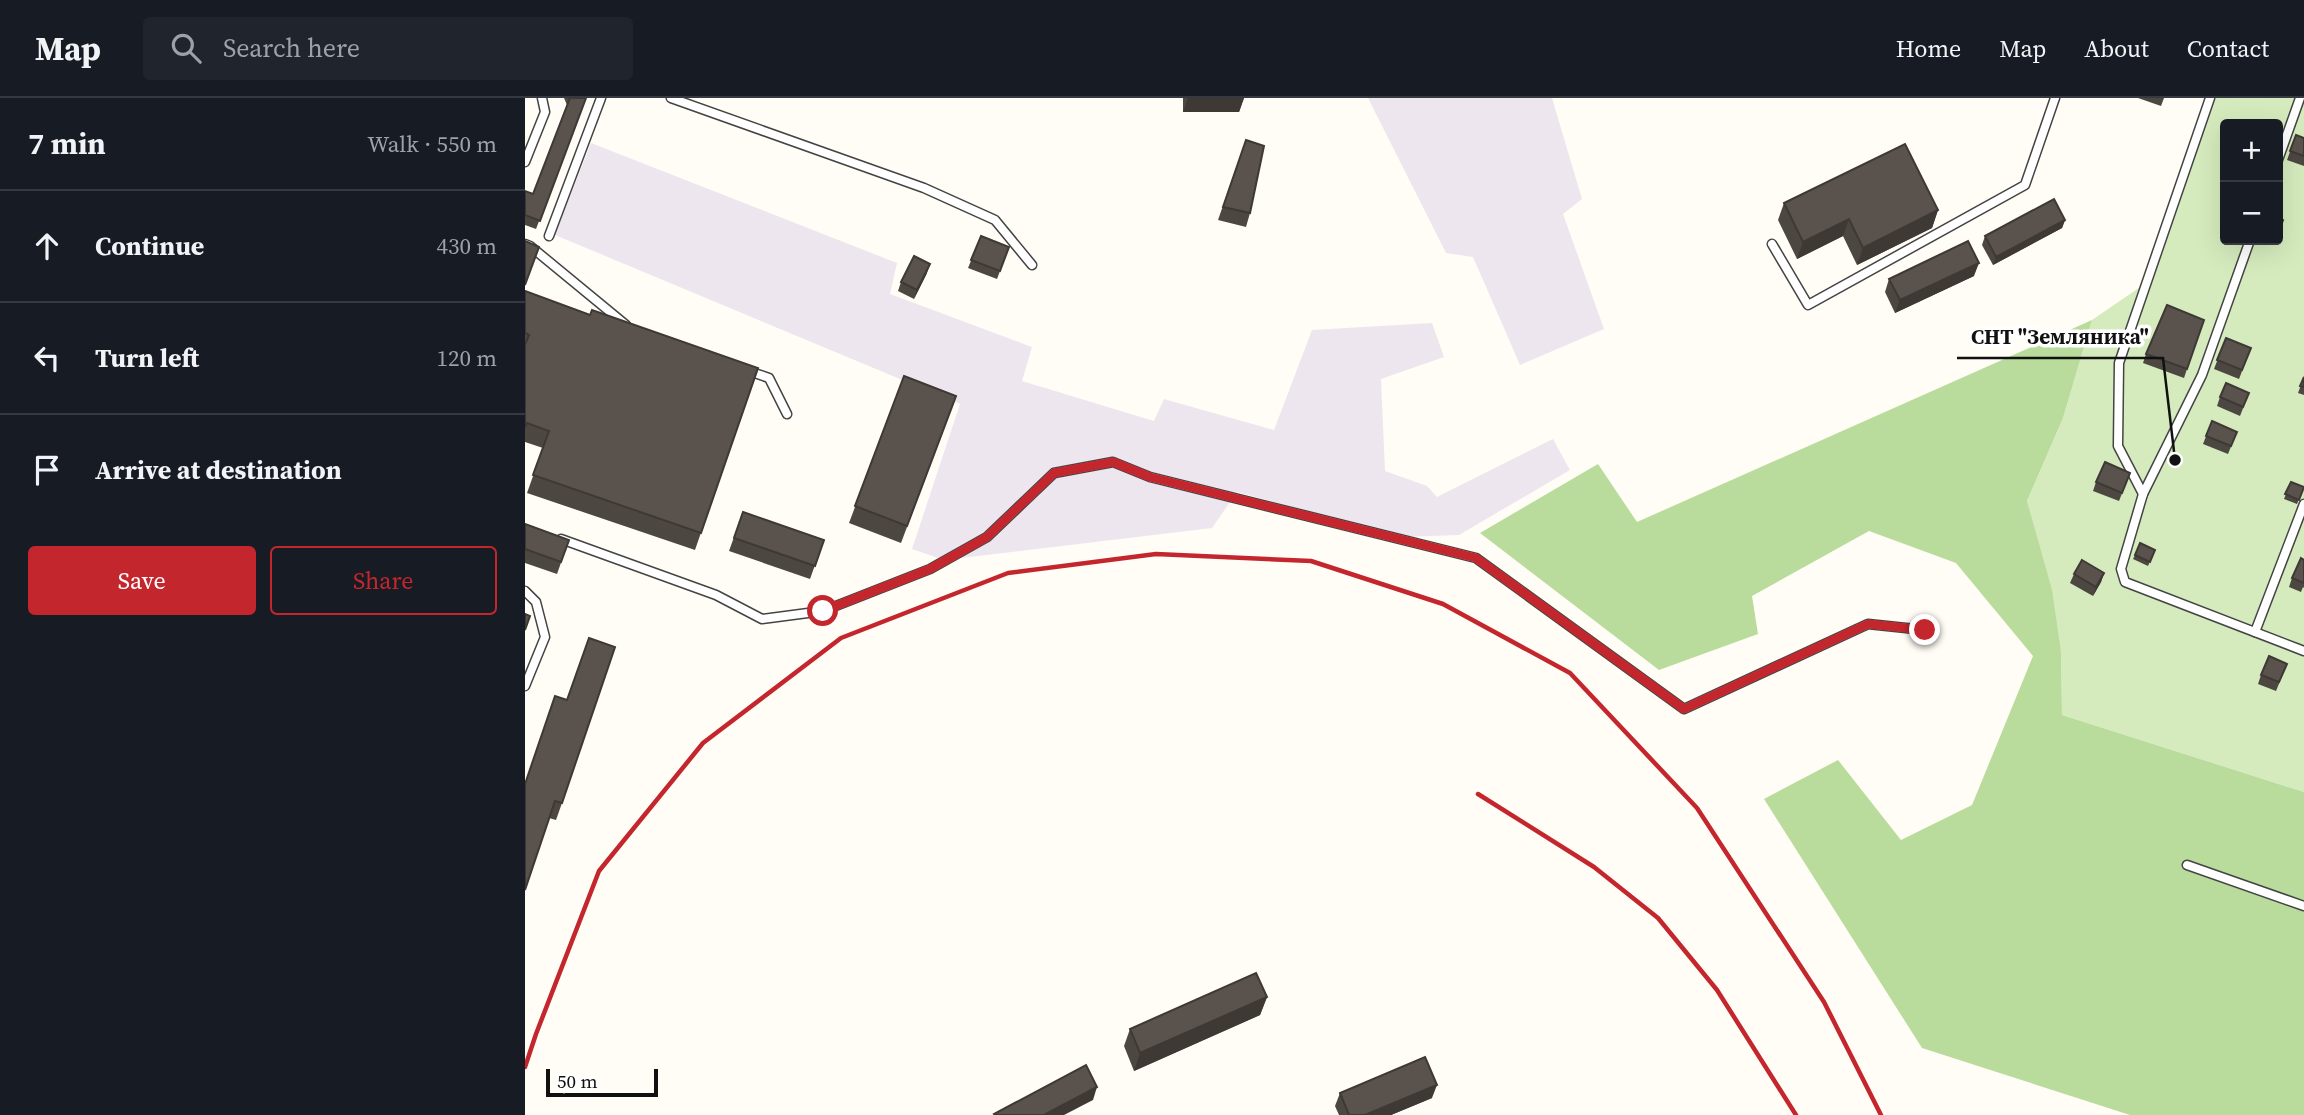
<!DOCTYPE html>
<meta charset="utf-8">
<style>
:root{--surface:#171b24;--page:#20242c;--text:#f1f3f6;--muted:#9ea1a6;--line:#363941;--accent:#c4262e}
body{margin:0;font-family:"Source Serif 4",serif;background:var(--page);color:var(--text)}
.controls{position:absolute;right:21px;top:21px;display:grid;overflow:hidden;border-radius:7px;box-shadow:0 7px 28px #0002}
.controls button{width:63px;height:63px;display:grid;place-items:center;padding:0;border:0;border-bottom:2px solid var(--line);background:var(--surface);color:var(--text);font:35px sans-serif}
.scale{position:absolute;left:21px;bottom:18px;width:112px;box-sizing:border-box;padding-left:7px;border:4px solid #111;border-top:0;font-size:19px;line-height:24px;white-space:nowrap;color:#111;-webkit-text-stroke:5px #fff;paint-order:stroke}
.stop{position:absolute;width:21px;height:21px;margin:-16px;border:5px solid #c4262e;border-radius:50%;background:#fff}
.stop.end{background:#c4262e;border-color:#fff;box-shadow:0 2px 7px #0008}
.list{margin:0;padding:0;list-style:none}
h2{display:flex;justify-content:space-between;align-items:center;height:91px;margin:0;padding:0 28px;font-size:30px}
h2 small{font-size:23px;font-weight:400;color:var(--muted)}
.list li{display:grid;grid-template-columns:46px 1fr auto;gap:21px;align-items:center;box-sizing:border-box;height:112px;padding:0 28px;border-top:2px solid var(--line)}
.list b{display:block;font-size:26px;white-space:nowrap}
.list em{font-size:23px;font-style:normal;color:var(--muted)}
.actions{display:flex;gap:14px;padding:21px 28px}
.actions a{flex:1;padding:16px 0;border:2px solid var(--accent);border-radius:7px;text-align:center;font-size:24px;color:var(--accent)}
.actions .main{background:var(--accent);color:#fff}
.icon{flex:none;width:38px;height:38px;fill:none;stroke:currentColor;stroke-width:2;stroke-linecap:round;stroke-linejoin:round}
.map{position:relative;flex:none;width:1779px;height:1017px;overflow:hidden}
header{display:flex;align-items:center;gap:42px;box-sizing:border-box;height:98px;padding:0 35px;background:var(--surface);border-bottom:2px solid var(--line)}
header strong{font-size:33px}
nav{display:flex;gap:38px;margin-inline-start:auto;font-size:24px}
.search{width:490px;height:63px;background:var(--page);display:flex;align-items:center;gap:18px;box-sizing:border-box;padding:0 24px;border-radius:7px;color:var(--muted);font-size:26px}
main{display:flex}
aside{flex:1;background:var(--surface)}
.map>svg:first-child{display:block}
</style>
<header>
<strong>Map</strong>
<div class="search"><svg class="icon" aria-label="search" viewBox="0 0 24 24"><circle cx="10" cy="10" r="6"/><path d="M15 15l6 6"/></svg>Search here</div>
<nav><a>Home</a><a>Map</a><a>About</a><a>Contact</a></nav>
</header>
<main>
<aside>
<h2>7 min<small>Walk · 550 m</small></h2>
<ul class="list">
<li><svg class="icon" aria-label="ahead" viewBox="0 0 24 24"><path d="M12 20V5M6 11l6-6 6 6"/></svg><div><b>Continue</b></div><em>430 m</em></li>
<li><svg class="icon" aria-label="left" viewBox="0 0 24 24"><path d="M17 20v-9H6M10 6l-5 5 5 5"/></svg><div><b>Turn left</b></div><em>120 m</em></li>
<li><svg class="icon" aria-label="arrive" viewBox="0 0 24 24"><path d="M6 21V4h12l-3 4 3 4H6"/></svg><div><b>Arrive at destination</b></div></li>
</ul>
<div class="actions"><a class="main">Save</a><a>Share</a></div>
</aside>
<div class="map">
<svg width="1779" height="1017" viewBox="0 0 1779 1017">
<rect width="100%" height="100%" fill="#fffdf5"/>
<!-- industrial -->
<g fill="#eee6ef">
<polygon points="843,0 1027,0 1057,101 1038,116 1079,231 995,267 948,159 921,155"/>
<polygon points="66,45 372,165 365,196 507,249 497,283 629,323 639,301 749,332 787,232 907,225 919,259 856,281 860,373 902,388 912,399 1028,341 1045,372 934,437 878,439 712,394 687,430 419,462 387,451 435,306 30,137"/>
</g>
<!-- green -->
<path fill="#d5ebbd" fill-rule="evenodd" d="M1689 0H1779V694L1537 617 1536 554 1502 403 1538 320 1567 222 1621 185ZM1700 26H1753V142H1700Z"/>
<!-- forest -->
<polygon fill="#b9dc9c" points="1567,222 1538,320 1502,403 1527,492 1536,554 1537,617 1779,694 1779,1017 1605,1017 1397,950 1239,701 1313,662 1376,742 1447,707 1508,558 1431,465 1344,433 1227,498 1233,536 1134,572 955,435 1073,366 1112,424"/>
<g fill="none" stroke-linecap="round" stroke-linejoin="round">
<defs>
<g id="service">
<polyline points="146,0 399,90 470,122 507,167"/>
<polyline points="1753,62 1775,0"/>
<polyline points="0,64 20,14 17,0"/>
<polyline points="24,138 76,0"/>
<polyline points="1725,142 1677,277 1618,396 1596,471 1600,484 1779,553"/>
<polyline points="0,146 5,148 101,227"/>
<polyline points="1247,146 1283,207 1500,87 1530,0"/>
<polyline points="224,273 244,280 262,316"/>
<polyline points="1618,396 1593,348 1594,265 1685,0"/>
<polyline points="36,441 191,497 237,521 298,513 405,471 462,439 529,375 588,364 625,379 951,460 1159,611 1343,526 1400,532"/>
<polyline points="0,493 11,504 20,539 0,588"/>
<polyline points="1730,534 1779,406"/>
<polyline points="1662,767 1779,808"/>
</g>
</defs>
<!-- service casing -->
<use href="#service" stroke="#444" stroke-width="11"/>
<!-- service -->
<use href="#service" stroke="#fff" stroke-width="8"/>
<!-- rail -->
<g stroke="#c4262e" stroke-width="4.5">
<polyline points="953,696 1069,769 1133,820 1192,892 1271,1017"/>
<polyline points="0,969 11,936 74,773 178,645 316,540 483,475 631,456 786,463 918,506 1045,575 1172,710 1299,904 1356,1017"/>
</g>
</g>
<!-- wall -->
<g fill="#4d4742">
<polygon points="39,0 61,0 11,131 0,127 0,93 8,96 42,7"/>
<polygon points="658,0 719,0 714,14 658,14"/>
<polygon points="1613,0 1639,0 1636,8"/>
<polygon points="1771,37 1779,40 1779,68 1762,62"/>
<polygon points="721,42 725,115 721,129 693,122"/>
<polygon points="1259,105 1413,112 1407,130 1332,167 1318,138 1272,161 1253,122"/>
<polygon points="1540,122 1537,130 1468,167 1457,147 1460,138"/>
<polygon points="456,138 484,149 472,181 443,170"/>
<polygon points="1741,142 1751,142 1750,145"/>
<polygon points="402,175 389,201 373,193 376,184"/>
<polygon points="1449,178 1370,215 1360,194 1364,181"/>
<polygon points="0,193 65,217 233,270 170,452 2,395 18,350 0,344"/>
<polygon points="1701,240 1726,250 1714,281 1689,271"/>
<polygon points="1621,256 1662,271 1659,280 1618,265"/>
<polygon points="379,278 431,298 376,445 324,425"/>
<polygon points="1779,279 1779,297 1773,295"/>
<polygon points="1724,295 1715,318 1692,308 1695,299"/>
<polygon points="1687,323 1712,334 1703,356 1678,346"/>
<polygon points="1605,375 1594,403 1568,393 1571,384"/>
<polygon points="1766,384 1779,389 1772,406 1759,401"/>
<polygon points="218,414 299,442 285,481 204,453"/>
<polygon points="0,426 44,442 32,476 0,465"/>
<polygon points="1630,452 1623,468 1608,461 1610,457"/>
<polygon points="1779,462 1779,490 1778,489 1776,494 1764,489 1767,480"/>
<polygon points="1579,475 1576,484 1568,498 1545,485 1549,476"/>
<polygon points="1762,566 1751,593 1733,586 1736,577"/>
<polygon points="0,684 37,705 31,722 24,720"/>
<polygon points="742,899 735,917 609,973 599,948 605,931"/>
<polygon points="815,995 907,1000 866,1017 814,1017 810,1008"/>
</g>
<!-- shaded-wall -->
<g fill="#3f3936">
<polygon points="663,0 719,0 714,14 658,14"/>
<polygon points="1413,112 1407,130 1332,167 1338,150"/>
<polygon points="1324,121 1318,138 1272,161 1278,144"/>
<polygon points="1540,122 1537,130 1468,167 1471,159"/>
<polygon points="1454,165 1449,178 1370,215 1375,202"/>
<polygon points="405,166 402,175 389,201 392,192"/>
<polygon points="1579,475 1576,484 1568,498 1571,489"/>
<polygon points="742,899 735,917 609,973 615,955"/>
<polygon points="912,987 907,1000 866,1017 840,1017"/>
<polygon points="572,989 568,1002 539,1017 519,1017"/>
</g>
<!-- building -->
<g fill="#5a524d" stroke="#3f3936" stroke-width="2">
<polygon points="45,0 61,0 15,123 0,117 0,93 8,96"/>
<polygon points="1771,37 1779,40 1779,58 1765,53"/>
<polygon points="721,42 739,48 725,115 698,109"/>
<polygon points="1380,46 1413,112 1338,150 1324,121 1278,144 1259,105"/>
<polygon points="1529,101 1540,122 1471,159 1460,138"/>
<polygon points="1753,120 1758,122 1753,136"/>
<polygon points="456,138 484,149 475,173 446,162"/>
<polygon points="0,143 14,149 0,187"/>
<polygon points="1443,143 1454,165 1375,202 1364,181"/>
<polygon points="389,158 405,166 392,192 376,184"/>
<polygon points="0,193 65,217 67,212 233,270 176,435 8,377 24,333 2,325 0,329 0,247 4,237 0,235"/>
<polygon points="1642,207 1679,222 1662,271 1621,256"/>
<polygon points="1701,240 1726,250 1717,272 1692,262"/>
<polygon points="379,278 431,298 382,428 330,408"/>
<polygon points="1779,279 1779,289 1775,288"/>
<polygon points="1701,285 1724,295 1718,309 1695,299"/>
<polygon points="1687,323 1712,334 1706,348 1681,338"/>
<polygon points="1580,364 1605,375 1597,395 1571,384"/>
<polygon points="1766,384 1779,389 1774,402 1760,396"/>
<polygon points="218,414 299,442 290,468 209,440"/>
<polygon points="0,426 44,442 36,464 0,451"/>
<polygon points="1615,445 1630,452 1625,464 1610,457"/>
<polygon points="1776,460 1779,462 1779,485 1767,480"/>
<polygon points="1557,462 1579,475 1571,489 1549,476"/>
<polygon points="0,516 5,518 0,532"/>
<polygon points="64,540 90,549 37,705 30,703 0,792 0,686 30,598 42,602"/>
<polygon points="1744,558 1762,566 1754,584 1736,577"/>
<polygon points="731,875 742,899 615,955 605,931"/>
<polygon points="900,959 912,987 840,1017 824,1017 815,995"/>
<polygon points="561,967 572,989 519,1017 470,1017 469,1016"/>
</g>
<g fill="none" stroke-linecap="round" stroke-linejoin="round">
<!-- route -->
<polyline stroke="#c4262e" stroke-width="9" points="298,513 405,471 462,439 529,375 588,364 625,379 951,460 1159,611 1343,526 1400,532"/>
</g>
<!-- callouts -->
<path fill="none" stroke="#111" stroke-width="2.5" d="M1650 362L1638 260H1432"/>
<circle fill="#111" stroke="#fff" stroke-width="2.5" cx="1650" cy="362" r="7"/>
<g font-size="21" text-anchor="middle" font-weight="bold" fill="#111" stroke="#fff" stroke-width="7" stroke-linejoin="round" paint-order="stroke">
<text x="1535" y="246">СНТ "Земляника"</text>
</g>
</svg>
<div class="controls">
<button>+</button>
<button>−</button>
</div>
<div class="scale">50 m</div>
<div class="stop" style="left:298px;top:513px"></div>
<div class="stop end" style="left:1400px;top:532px"></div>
</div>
</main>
